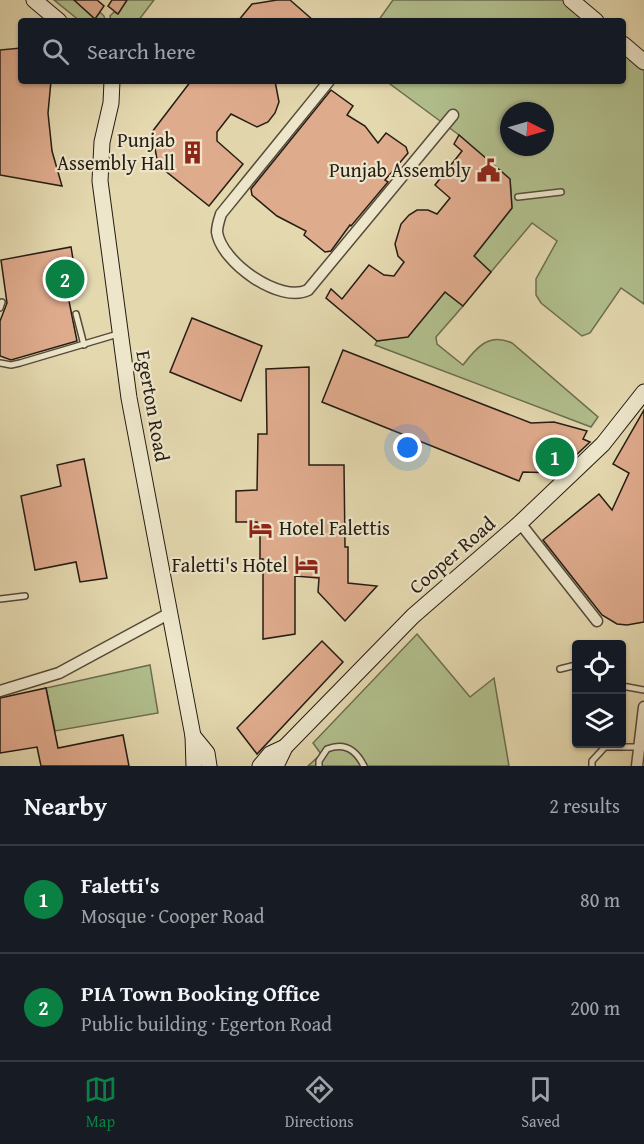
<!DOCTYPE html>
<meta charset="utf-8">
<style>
:root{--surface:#171b24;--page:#242831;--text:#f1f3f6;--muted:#9ea1a6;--line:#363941;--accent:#0b8043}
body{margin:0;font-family:"Gentium Book Plus",serif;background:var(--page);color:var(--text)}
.controls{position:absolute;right:18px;bottom:18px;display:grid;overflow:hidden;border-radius:6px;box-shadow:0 2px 4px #0004}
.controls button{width:54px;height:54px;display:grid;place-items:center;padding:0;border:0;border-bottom:2px solid var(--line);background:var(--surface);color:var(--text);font:30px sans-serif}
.compass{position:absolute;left:500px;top:102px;width:54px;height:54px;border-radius:50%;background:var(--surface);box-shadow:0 2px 4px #0004;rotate:95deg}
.you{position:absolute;left:408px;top:448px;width:21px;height:21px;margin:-15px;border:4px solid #fff;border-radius:50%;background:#1a73e8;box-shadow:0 0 0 9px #1a73e833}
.badge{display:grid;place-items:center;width:39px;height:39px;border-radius:50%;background:var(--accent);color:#fff;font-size:20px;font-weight:700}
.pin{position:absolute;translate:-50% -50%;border:3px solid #fff;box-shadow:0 2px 6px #0006}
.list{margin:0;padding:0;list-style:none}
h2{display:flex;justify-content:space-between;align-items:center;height:78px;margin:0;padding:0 24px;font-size:26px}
h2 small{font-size:20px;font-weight:400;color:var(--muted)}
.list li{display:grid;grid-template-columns:39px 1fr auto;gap:18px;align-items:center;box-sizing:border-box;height:108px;padding:0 24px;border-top:2px solid var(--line)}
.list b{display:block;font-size:22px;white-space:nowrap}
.list p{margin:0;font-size:20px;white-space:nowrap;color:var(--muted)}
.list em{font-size:20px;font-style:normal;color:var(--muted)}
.icon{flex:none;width:33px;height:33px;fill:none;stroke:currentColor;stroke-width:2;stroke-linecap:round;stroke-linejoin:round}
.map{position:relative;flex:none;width:644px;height:766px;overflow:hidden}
.search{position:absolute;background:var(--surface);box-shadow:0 2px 4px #0004;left:18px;right:18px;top:18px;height:66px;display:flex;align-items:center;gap:15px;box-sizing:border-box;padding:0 21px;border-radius:6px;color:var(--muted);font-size:22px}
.sheet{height:294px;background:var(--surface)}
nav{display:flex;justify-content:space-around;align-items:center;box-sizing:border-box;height:84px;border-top:2px solid var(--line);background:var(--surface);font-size:16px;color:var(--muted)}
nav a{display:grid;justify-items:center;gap:3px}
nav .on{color:var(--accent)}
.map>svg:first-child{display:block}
</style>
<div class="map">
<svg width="644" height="766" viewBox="0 0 644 766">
<rect width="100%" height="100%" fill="#e4d8af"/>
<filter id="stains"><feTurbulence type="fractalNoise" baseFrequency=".00333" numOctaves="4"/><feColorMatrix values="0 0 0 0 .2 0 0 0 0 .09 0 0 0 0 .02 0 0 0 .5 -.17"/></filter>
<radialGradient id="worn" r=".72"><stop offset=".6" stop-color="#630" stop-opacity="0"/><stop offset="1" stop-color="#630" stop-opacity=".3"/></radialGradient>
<!-- green -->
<g fill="#b1bf8d" stroke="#6b6e50" stroke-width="1.5" fill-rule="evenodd">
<polygon points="54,0 74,0 95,18 100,12 104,16 105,21 80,21"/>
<polygon points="127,0 154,0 138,21 111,21 110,16 114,12 118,14"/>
<polygon points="393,0 570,0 595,21 378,21"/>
<path d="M623 44 644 62V304L621 288 590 333 582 336 541 303 536 295V279L557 241 532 223 491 272 474 256 512 208 510 179 459 135 386 81H623ZM509 111H545V147H509Z"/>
<path d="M445 292 463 306 436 337 437 344 463 365C476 348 489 332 512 343L598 417 591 427 375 345 377 341 408 336Z"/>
<polygon points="417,634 470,697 494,678 509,766 308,766 321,754 313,743"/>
<polygon points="150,665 158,713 55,731 46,688"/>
</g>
<!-- building -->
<g fill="#dfab8d" stroke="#251c13" stroke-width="1.5">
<polygon points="74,0 97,0 104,6 95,19"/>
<polygon points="112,0 127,0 118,14 108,6"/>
<polygon points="277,0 290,0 314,21 238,21 252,4"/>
<polygon points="21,48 21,81 51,81 48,113 52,151 62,186 0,175 0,50"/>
<polygon points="191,81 275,81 279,102 275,113 268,122 257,127 231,114 217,132 217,141 243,164 209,206 158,165 152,132"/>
<polygon points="331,90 353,106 347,115 365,126 378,143 386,133 406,147 408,153 385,180 388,182 351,226 350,225 331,251 325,252 304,235 306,231 277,216 252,195 251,189"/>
<polygon points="459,135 510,179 512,208 474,256 491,272 463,306 445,292 408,337 377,341 326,298 331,289 342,299 369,265 384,275 394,276 404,262 398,256 395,244 401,224 409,215 417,210 428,210 437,214 450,198 435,185 462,151 454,144"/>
<polygon points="71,247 78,289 67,291 77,341 11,360 0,356 0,321 7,303 1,260"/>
<polygon points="192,318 262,346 241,401 170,372"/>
<polygon points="343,350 531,423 554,422 587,431 583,439 590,442 557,473 523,472 519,481 322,402"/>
<polygon points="309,367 309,465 344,465 345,547 348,547 348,583 377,586 345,621 318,592 319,578 295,576 295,634 263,639 263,559 260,559 260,533 257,531 257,522 236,522 236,491 257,490 258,434 267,434 266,369"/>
<polygon points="644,410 644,622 627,625 617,624 602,615 543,540 599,494 612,510 629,473 613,464"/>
<polygon points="84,459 107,578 80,582 76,562 35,570 21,496 61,486 57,465"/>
<polygon points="322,641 343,662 257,754 237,728"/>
<polygon points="46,688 58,748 123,735 129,766 41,766 37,747 0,753 0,698"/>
</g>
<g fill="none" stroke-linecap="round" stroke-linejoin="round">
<defs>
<g id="lane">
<polyline points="518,197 561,192"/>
<polyline points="0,308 2,302"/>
<polyline points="76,314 84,345"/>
<polyline points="0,363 11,365 20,363 118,334"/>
<polyline points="0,599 25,596"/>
<polyline points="560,669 576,665"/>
<polyline points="622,686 644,690"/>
<path d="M319 766V761L327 749C345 742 356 750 364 766"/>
<polyline points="592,766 592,761 605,747 639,747"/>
</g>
<g id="street">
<path d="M329 81 221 214C219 220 217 226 217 232 221 262 280 304 308 290L453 115"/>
<polyline points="520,523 597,621"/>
<polyline points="0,691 59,673 170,613"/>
<polyline points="637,766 644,707"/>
</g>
<g id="secondary">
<polyline points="34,0 59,21"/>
<polyline points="571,0 596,21"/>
<polyline points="623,44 644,62"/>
<polyline points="112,81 111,103 102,142 100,181 129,398 193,736 194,766"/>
<polyline points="193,736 207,753 209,766"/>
<polyline points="260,766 270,754 285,747"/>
<polyline points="276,766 285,747 413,616 520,523 603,444 644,392"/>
</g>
</defs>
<!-- lane casing -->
<use href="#lane" stroke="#554b3a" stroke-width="8"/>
<!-- street casing -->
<use href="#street" stroke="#554b3a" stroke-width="13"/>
<!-- secondary casing -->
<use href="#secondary" stroke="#251c13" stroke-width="17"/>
<!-- lane -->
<use href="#lane" stroke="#ede6cb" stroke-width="5"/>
<!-- street -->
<use href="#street" stroke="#ede6cb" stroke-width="10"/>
<!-- secondary -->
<use href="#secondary" stroke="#ede6cb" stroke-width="15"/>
</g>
<!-- icons -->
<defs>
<symbol id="building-bare" viewBox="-9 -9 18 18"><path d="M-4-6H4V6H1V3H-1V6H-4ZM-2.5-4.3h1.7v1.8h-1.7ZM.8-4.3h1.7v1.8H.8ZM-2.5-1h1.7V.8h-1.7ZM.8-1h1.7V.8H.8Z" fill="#8f2418" stroke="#ede6cb" stroke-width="2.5" paint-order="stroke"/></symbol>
<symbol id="civic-bare" viewBox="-9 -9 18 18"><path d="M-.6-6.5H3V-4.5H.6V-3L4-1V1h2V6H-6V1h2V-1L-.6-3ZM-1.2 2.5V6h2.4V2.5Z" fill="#8f2418" stroke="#ede6cb" stroke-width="2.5" paint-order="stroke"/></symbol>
<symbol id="hotel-bare" viewBox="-9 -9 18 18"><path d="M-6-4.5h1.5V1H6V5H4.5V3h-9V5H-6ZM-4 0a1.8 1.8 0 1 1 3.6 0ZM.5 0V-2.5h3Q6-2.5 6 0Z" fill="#8f2418" stroke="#ede6cb" stroke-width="2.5" paint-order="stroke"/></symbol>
</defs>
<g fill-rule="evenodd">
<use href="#building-bare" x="176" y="136" width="33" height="33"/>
<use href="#civic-bare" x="472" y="154" width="33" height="33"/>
<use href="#hotel-bare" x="244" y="512" width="33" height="33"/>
<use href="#hotel-bare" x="290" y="548" width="33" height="33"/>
</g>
<g text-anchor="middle" stroke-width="4.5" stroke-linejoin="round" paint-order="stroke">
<!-- poi labels -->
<g font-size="20" fill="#251c13" stroke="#ede6cb" text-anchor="end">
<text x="175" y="147">Punjab<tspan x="175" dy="23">Assembly Hall</tspan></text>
<text x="471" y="177">Punjab Assembly</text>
<text x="279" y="535" text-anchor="start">Hotel Falettis</text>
<text x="288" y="572">Faletti's Hotel</text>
</g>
<!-- street labels -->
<g font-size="20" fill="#251c13" stroke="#ede6cb">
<text transform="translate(153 406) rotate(80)" y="7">Egerton Road</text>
<text transform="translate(452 555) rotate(-41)" y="7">Cooper Road</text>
</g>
</g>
<rect width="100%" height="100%" filter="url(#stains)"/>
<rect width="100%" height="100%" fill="url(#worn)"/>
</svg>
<div class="controls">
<button><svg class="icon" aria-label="locate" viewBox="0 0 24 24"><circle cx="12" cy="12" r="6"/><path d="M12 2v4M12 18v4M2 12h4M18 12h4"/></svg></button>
<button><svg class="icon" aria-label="layers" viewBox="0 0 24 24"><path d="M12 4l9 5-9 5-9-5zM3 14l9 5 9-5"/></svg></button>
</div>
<svg class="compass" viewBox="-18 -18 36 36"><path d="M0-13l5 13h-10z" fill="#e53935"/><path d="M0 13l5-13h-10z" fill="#9ea1a6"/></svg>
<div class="you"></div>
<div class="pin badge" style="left:555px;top:457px">1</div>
<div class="pin badge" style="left:65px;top:279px">2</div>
<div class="search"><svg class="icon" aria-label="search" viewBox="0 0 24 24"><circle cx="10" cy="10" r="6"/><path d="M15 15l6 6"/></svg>Search here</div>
</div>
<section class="sheet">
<h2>Nearby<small>2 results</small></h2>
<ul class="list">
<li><span class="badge">1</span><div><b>Faletti's</b><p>Mosque · Cooper Road</p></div><em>80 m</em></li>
<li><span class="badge">2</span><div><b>PIA Town Booking Office</b><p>Public building · Egerton Road</p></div><em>200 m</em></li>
</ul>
</section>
<nav>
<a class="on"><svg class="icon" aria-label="map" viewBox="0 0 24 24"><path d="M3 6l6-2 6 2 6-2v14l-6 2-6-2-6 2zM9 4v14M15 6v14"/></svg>Map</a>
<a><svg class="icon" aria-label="directions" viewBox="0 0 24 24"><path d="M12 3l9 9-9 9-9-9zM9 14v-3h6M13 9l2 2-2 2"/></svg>Directions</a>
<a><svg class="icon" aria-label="saved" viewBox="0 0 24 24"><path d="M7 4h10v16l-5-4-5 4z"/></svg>Saved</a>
</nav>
